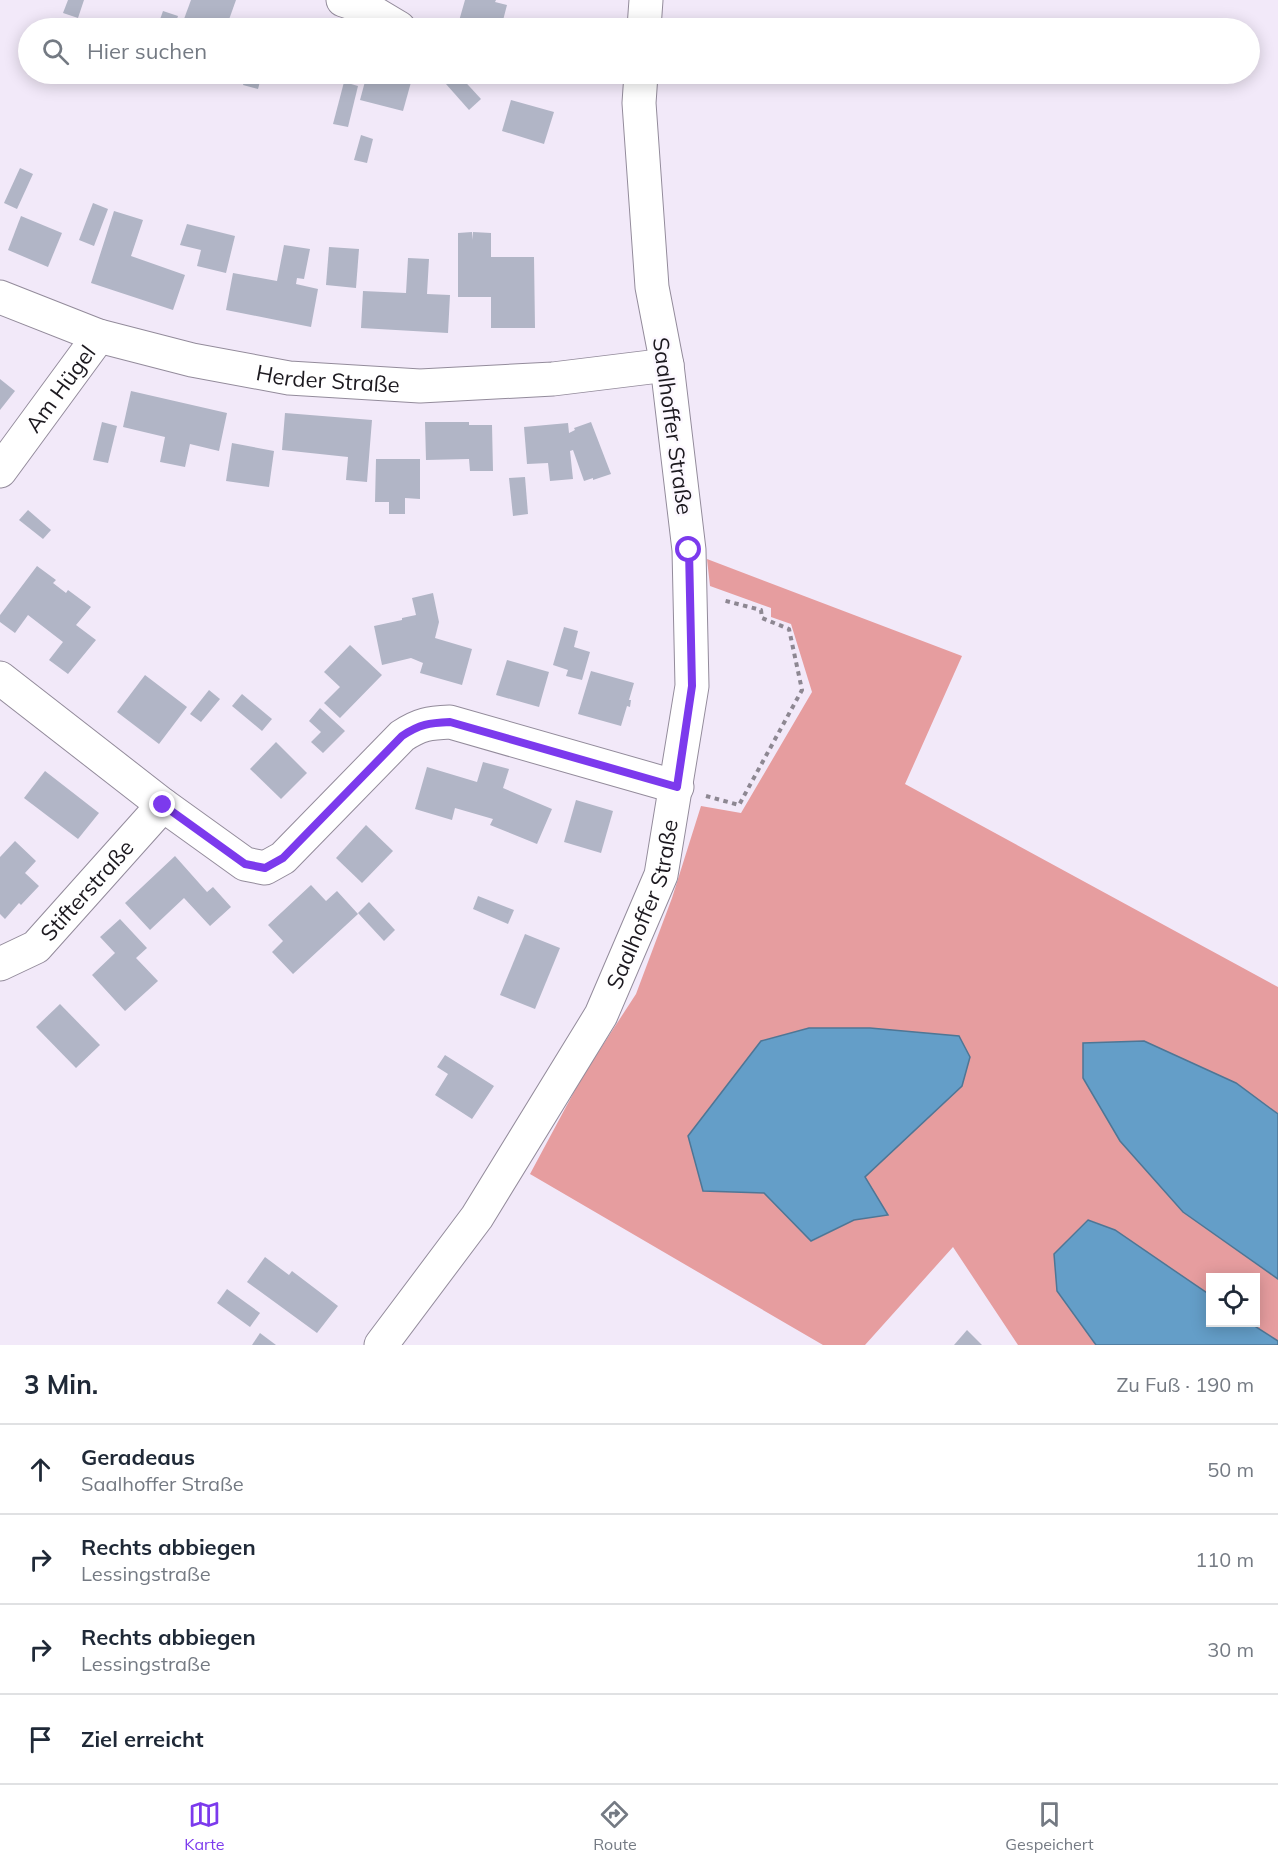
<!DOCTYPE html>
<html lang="de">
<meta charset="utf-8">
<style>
:root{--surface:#fff;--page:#f6f6f7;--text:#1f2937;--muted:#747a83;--line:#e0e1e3;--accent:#7c3aed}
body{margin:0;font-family:Mulish,sans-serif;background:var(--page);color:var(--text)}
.controls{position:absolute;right:18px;bottom:18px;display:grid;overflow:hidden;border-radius:0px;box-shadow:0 3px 15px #0003}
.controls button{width:54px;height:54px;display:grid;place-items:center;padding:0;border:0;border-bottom:2px solid var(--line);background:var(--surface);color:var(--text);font:30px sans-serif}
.stop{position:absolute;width:18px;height:18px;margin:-14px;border:4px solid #7c3aed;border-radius:50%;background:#fff}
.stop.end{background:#7c3aed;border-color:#fff;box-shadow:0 2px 6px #0008}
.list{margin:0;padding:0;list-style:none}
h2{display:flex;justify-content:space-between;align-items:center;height:78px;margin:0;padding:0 24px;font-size:26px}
h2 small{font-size:20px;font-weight:400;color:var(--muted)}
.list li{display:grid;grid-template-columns:39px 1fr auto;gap:18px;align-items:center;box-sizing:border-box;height:90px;padding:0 24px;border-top:2px solid var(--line)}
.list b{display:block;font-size:22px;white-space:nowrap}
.list p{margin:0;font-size:20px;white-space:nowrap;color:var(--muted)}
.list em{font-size:20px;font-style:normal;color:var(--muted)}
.icon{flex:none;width:33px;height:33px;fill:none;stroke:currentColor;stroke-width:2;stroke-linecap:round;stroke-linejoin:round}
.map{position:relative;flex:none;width:1278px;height:1345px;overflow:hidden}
.search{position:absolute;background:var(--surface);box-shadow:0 3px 15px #0003;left:18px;right:18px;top:18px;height:66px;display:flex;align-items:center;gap:15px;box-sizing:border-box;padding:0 21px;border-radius:33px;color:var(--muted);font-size:22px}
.sheet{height:438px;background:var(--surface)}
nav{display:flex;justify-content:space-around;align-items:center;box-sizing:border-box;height:84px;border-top:2px solid var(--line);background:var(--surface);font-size:16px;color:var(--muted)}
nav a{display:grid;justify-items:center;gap:3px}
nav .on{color:var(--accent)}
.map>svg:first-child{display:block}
</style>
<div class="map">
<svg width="1278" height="1345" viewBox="0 0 1278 1345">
<rect width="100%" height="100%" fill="#f2e9f9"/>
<!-- forest -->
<path fill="#e69d9f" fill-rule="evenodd" d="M707 559 962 656 905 784 1278 987V1114L1236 1083 1083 1078 1120 1141 1183 1212 1278 1279V1341L1250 1323 1256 1322V1278H1210V1295L1115 1230 1089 1220 1057 1291 1096 1345H1018L953 1247 865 1345H823L530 1174 582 1077 636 994 672 898 701 806 741 813 812 692 791 624 771 617V608L710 586ZM809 1028H870L962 1086 864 1178 888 1214 854 1220 812 1241 764 1193 703 1191 761 1041Z"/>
<!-- water -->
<g fill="#649ec8" stroke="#4e7695" stroke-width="1.5">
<polygon points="809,1028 870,1028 959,1036 970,1057 962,1086 865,1177 888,1215 854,1220 811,1241 764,1193 703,1191 688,1136 761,1041"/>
<polygon points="1144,1041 1236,1083 1278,1114 1278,1279 1183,1212 1120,1141 1083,1078 1083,1043"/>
<polygon points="1088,1220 1115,1230 1210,1295 1210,1322 1250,1323 1278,1341 1278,1345 1096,1345 1057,1291 1054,1254"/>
</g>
<!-- building -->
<g fill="#b1b5c6">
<polygon points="68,0 84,0 78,18 63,13"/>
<polygon points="191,0 236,0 226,28 211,28 184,19"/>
<polygon points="465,0 496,0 495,2 507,5 501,28 457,28"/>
<polygon points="163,11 178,16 174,28 157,28"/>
<polygon points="284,19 317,28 281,28"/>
<polygon points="246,74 262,74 258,89 243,85"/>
<polygon points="367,74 406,74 413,75 403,111 360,100"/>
<polygon points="458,74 481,99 469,110 446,84"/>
<polygon points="464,74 490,74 488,80"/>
<polygon points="344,82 358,86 348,127 333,124"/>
<polygon points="511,100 554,112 544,144 502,131"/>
<polygon points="361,135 373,139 367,163 354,160"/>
<polygon points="20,168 33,174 17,209 4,203"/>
<polygon points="93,203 108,209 94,246 79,240"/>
<polygon points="114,211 143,220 131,256 185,275 173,310 91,283"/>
<polygon points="21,216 62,233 48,267 8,250"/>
<polygon points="187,224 235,236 226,273 197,266 201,250 180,245"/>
<polygon points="472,232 472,240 473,232 491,233 491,257 534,257 535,328 491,328 491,297 458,297 458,233"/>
<polygon points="284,245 310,249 304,279 297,278 296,284 318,289 311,327 226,310 233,273 277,281"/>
<polygon points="329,247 359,249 356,288 326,285"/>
<polygon points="408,258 429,259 427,294 450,295 448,333 361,328 363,291 406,293"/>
<polygon points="0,379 15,391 0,410"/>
<polygon points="131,391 227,413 219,451 190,444 185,467 160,462 165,437 123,427"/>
<polygon points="285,413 372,420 367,482 346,480 348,457 282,450"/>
<polygon points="102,422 117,426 108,463 93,460"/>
<polygon points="425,422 469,422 469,425 492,425 493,471 470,471 469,459 426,460"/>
<polygon points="591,422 611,474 593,480 593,478 584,481 573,450 570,451 573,479 550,481 548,463 527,464 524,427 568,423 569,433 575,430 574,428"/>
<polygon points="232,443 274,451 269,487 226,481"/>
<polygon points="376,459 420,459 420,499 405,498 405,514 389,514 389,502 375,502"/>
<polygon points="525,477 528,514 513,516 509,478"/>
<polygon points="28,510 51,530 43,539 19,520"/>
<polygon points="37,566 56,580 53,583 66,593 68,590 91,607 76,625 96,640 68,674 49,660 63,642 28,615 15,633 0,622 0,615"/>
<polygon points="433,593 439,622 435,638 472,649 462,685 420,673 423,663 411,658 382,665 374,626 402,620 402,618 416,615 412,598"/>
<polygon points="564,627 578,631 574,647 590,652 582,680 566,676 568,670 553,665"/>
<polygon points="350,645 382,675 340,718 324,703 340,687 324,672"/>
<polygon points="507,660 549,672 539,707 496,695"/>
<polygon points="591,671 634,683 629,700 631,700 630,707 627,706 621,726 578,714"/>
<polygon points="145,675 187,707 159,744 117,712"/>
<polygon points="209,690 220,699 201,722 190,714"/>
<polygon points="242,694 272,719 262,731 232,706"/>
<polygon points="320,708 345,731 323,753 311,742 321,732 309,721"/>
<polygon points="276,742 307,773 281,799 250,769"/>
<polygon points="483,762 509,769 503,788 552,809 537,844 490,825 493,819 455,808 452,820 415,809 427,767 477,782"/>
<polygon points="45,771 99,813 78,839 24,798"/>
<polygon points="576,800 613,811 601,853 564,842"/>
<polygon points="366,825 393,851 362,883 336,858"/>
<polygon points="15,841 36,861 25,873 39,886 21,905 19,903 5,919 0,914 0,857"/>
<polygon points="175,856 207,892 213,887 231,907 210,926 184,898 150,930 125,903"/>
<polygon points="311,885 326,901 337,891 358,914 293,974 272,952 283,941 268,925"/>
<polygon points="478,896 514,910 508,924 473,909"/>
<polygon points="369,902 395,930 384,941 358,913"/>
<polygon points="120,919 147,948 136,958 158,981 125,1011 92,975 115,953 100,937"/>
<polygon points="525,934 560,948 535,1009 500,995"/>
<polygon points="60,1004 100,1045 76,1068 36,1027"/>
<polygon points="445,1055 494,1086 472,1119 435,1095 448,1074 437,1067"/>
<polygon points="265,1257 289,1275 292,1271 338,1306 317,1333 247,1282"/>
<polygon points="227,1289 260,1313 250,1327 217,1303"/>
<polygon points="967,1330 982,1345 954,1345"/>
<polygon points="260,1333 276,1345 252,1345"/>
</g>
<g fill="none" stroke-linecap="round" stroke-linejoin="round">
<defs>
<g id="minor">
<polyline points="343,0 364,7 399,28"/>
<polyline points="644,28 646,0"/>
<path id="s1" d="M0 297 99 336 192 360 289 378 420 386 553 379 667 365"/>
<path id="s2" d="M0 471 99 336"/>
<path d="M0 678 163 805 245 864 265 868 283 858 402 736C420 724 429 723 450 722L677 787"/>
<path id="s3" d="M0 964 36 947 163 805"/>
<path id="s4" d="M381 1345 477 1217 601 1015 661 875 692 686 689 550 667 365 652 287 639 103 641 74"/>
</g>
</defs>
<!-- minor casing -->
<use href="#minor" stroke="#938b9b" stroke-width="35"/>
<!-- path -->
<polyline stroke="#8d8792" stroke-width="4" stroke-dasharray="4.5 4.5" stroke-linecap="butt" points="706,796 739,805 802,690 789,629 762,618 761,610 722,600"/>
<!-- minor -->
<use href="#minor" stroke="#fff" stroke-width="33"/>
</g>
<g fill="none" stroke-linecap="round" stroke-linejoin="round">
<!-- route -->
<path stroke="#7c3aed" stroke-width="8" d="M163 805 245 864 265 868 283 858 402 736C420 724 429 723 450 722L677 787 692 686 689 550"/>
</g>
<g text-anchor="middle" stroke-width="5" stroke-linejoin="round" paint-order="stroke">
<!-- street labels -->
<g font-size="22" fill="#1c191f" stroke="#fcf8ff">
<text dy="8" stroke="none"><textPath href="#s1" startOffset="340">Herder Straße</textPath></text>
<text dy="8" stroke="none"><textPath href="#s2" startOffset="102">Am Hügel</textPath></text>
<text transform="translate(673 426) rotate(82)" y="8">Saalhoffer Straße</text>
<text dy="8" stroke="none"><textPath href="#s3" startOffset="116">Stifterstraße</textPath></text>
<text dy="8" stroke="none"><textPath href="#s4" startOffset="516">Saalhoffer Straße</textPath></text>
</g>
</g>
</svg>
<div class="controls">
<button><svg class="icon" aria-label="locate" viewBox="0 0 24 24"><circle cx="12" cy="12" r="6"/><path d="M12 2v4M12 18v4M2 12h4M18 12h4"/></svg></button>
</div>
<div class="stop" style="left:689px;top:550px"></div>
<div class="stop end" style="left:163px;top:805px"></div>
<div class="search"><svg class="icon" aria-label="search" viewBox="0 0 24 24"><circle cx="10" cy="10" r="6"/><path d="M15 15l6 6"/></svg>Hier suchen</div>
</div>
<section class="sheet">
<h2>3 Min.<small>Zu Fuß · 190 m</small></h2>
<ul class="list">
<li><svg class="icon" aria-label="ahead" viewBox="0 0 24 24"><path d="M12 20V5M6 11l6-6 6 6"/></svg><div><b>Geradeaus</b><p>Saalhoffer Straße</p></div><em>50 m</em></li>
<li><svg class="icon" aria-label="right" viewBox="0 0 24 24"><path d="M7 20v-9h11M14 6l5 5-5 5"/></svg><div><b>Rechts abbiegen</b><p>Lessingstraße</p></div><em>110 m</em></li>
<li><svg class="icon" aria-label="right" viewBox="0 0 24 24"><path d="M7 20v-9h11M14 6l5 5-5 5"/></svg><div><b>Rechts abbiegen</b><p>Lessingstraße</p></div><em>30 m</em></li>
<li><svg class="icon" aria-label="arrive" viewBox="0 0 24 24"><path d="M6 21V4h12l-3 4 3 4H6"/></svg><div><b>Ziel erreicht</b></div></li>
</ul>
</section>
<nav>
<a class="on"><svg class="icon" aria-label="map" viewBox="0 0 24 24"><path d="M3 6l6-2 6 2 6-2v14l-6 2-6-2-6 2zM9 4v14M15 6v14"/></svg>Karte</a>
<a><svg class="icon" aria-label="directions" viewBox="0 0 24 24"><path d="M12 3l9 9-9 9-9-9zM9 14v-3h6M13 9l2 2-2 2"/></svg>Route</a>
<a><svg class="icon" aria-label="saved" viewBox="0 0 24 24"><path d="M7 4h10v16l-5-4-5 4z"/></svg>Gespeichert</a>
</nav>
